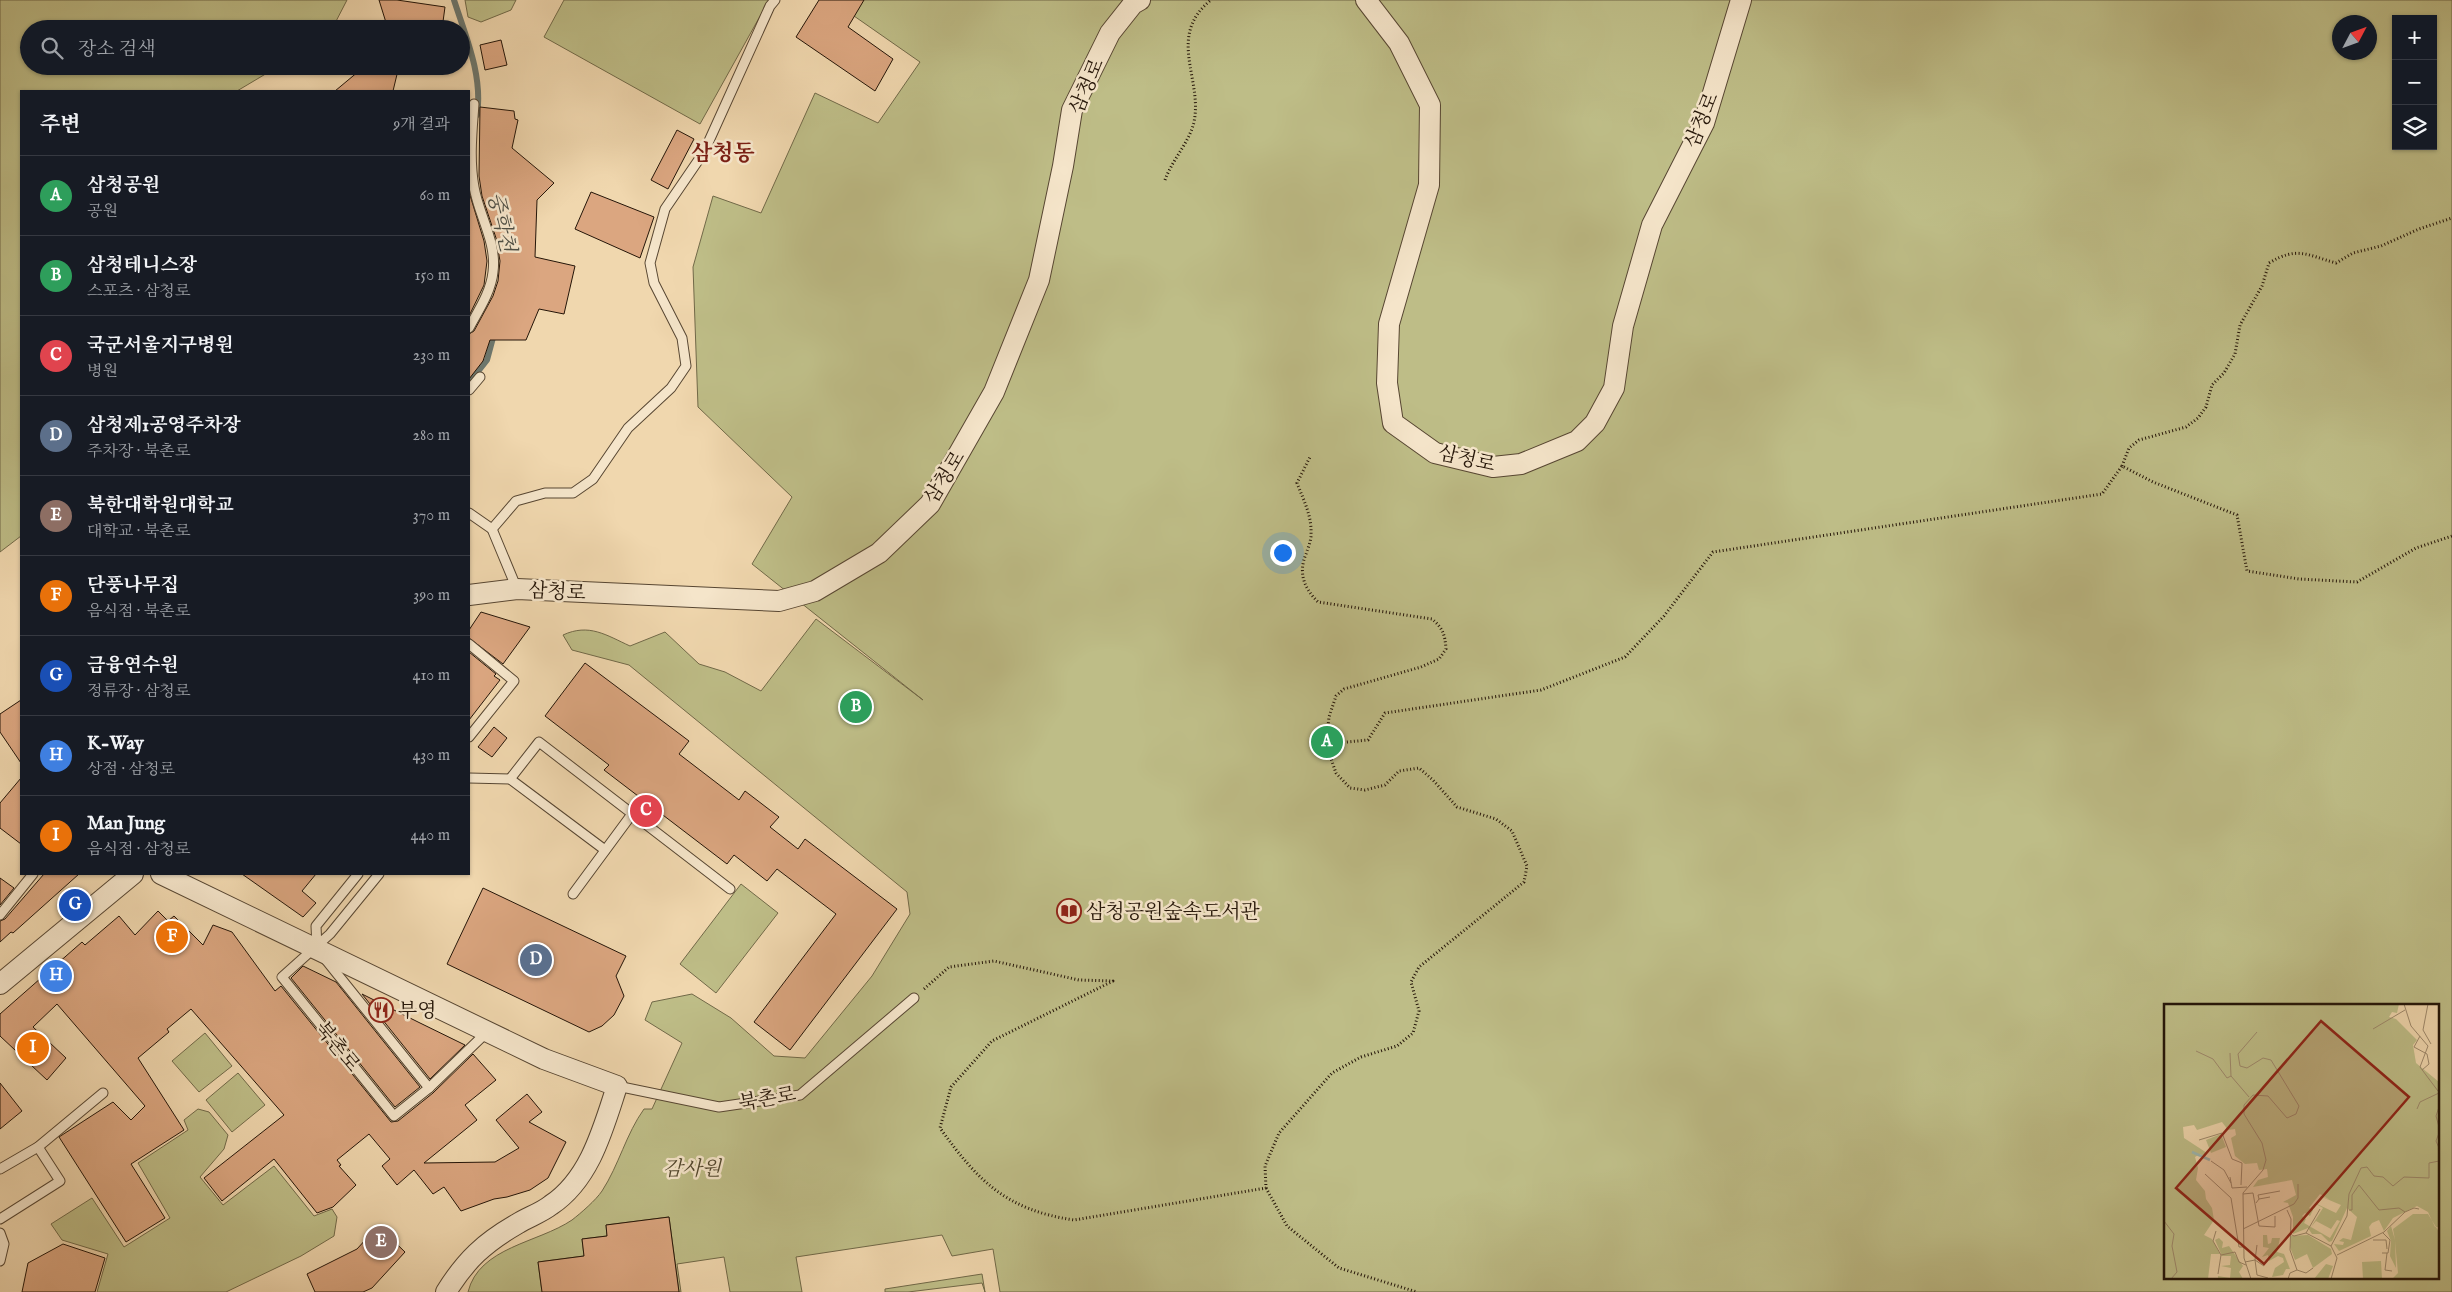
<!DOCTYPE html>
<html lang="ko">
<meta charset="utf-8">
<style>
:root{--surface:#171b24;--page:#242831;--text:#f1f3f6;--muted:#9ea1a6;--line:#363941;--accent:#c59692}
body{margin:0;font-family:"IM FELL English","Noto Serif KR",serif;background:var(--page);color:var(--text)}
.controls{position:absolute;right:15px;top:15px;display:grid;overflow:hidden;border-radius:0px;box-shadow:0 1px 4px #0004}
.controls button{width:45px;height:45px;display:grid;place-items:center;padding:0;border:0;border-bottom:1px solid var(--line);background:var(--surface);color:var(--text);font:25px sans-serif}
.compass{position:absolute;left:2332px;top:15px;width:45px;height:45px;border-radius:50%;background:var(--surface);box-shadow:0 1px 4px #0004;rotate:49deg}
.you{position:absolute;left:1282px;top:552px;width:18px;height:18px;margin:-12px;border:4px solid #fff;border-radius:50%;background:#1a73e8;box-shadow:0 0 0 8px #1a73e833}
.badge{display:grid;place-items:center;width:32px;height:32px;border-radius:50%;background:var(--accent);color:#fff;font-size:16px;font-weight:700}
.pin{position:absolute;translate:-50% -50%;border:2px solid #fff;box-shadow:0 1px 5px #0006}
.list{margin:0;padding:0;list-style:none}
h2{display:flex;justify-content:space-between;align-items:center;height:65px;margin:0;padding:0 20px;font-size:21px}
h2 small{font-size:16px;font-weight:400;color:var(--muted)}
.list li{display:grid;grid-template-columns:32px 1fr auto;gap:15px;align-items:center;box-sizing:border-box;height:80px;padding:0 20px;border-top:1px solid var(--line)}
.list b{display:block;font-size:19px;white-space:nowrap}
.list p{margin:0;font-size:16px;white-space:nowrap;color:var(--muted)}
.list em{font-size:16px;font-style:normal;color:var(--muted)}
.icon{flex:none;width:28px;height:28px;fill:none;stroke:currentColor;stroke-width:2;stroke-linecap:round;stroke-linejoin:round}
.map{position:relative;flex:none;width:2452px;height:1292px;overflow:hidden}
.search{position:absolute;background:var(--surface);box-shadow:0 1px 4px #0004;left:20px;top:20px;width:450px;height:55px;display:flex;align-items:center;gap:12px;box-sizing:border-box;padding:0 18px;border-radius:28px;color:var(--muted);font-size:19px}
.panel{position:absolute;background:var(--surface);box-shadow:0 1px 4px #0004;left:20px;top:90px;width:450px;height:785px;border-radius:0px}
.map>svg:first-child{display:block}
</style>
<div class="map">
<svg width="2452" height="1292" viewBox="0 0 2452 1292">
<rect width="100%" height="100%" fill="#f0d7ae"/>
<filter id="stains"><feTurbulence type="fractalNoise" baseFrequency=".004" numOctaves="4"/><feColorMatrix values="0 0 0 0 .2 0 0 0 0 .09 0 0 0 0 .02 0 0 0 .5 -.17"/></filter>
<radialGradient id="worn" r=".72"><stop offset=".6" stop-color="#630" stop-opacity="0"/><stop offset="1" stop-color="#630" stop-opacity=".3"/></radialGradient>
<!-- green -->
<g fill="#bebd87" stroke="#716948" fill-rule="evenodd">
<polygon points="0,0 347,0 332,29 29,29 29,66 279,66 237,91 21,91 21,536 0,552"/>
<polygon points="465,0 516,0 511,10 481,22 468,17"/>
<polygon points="564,0 769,0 700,124 544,37"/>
<path d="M858 0H2452V1292H1000L993 1249 952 1256 942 1235 796 1257 802 1292H730L724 1257 677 1264 681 1292H679L669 1217 606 1225 607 1236 582 1239 584 1256 538 1262 542 1292H468C479 1247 538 1243 572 1220 581 1213 596 1200 602 1191 619 1165 626 1134 644 1109H652L682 1043 645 1020 652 1002 692 994 731 1018 774 1056 805 1058 872 976 910 914 907 892 629 665 572 650 563 635C589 623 606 635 630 646L665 632 699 664 725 672 761 691 816 619 923 700 752 564 792 497 698 407 693 267 713 196 761 213 815 93 878 123 920 62 854 16ZM2396 19H2433V146H2396ZM2340 22H2370V52H2340ZM2166 1006H2438V1278H2166Z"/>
<polygon points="741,884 778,913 716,993 680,964"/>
<polygon points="205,1033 232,1066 199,1092 172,1061"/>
<polygon points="238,1073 265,1105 232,1132 206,1100"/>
<polygon points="198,1109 209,1112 228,1135 224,1149 200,1177 223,1205 274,1166 314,1216 332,1209 337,1217 334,1236 301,1256 226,1292 97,1292 108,1254 62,1240 51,1224 92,1198 124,1247 170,1218 138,1163 188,1130 184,1120"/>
<polygon points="982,1274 985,1292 982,1283 908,1292 885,1292 885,1289"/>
</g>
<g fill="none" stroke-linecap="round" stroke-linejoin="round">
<!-- stream -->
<g stroke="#6c776e" stroke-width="6">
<path d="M454 0C466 37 483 76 477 115"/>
<polyline points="469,383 487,360 494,334"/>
</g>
</g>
<!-- building -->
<g fill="#dba680" stroke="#241508">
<polygon points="379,0 397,0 445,7 442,29 388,29"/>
<polygon points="819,0 864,0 848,27 893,59 875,91 796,37"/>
<polygon points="501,40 507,65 485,70 480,45"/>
<polygon points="365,66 399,66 393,91 335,91"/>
<polygon points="480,107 514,111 515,119 518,120 512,148 554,183 537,200 535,257 575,266 564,314 539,309 526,340 490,340 483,361 469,379 469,334 474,331 493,296 498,281 500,261 496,238 482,196 479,176"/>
<polygon points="677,130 694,139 668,189 651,180"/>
<polygon points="469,192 484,241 487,261 484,285 469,316"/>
<polygon points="591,192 654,217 640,258 575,229"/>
<polygon points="481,612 530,627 503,664 469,638 469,630"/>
<polygon points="469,652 496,674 494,676 500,680 469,720"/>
<polygon points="585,663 689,741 679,754 739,800 745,791 779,817 770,827 798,849 805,839 897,909 790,1050 754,1022 836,914 777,869 767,881 734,855 727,864 604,770 609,765 545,716"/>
<polygon points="21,700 21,763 0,732 0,714"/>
<polygon points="494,727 507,738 492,757 478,747"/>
<polygon points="21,778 21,844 0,828 0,803"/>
<polygon points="44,874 79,874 13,933 11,932 0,942 0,921 5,919"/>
<polygon points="242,874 316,874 302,891 316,903 303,917"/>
<polygon points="0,878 14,888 0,905"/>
<polygon points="483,888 626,956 616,976 624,996 614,1015 602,1026 589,1032 447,964"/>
<polygon points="158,911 168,921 174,916 203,945 213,925 232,932 275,991 281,986 391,1122 398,1121 433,1093 473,1054 496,1080 465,1105 477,1120 424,1163 495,1162 519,1148 496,1120 527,1094 542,1112 529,1122 566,1142 548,1178 530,1190 507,1197 494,1199 461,1211 444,1187 433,1194 414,1170 397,1185 382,1166 390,1159 369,1134 337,1160 341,1165 339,1166 356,1185 333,1207 317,1213 274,1159 222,1201 204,1178 284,1115 191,1009 167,1029 169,1032 138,1058 184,1130 131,1164 165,1218 126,1242 59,1137 113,1102 131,1120 145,1106 57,1004 33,1027 66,1058 47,1080 0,1036 0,1014 82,942 85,945 119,916 135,935"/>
<polygon points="303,966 336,982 420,1087 395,1107 291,978"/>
<polygon points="362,994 418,1022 465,1045 430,1079"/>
<polygon points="0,1083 22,1111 0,1129"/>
<polygon points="669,1217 679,1292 542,1292 538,1262 584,1256 582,1239 607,1236 606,1225"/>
<polygon points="378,1226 405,1252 372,1288 363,1292 315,1292 307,1274 357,1249"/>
<polygon points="63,1244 105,1258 95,1292 22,1292 28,1263"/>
</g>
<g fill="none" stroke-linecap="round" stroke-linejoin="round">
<defs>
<g id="service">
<path d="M469 328C478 311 491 292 493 272 497 242 479 216 474 187 469 159 472 132 474 104"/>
<polyline points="469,390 480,377"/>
<polyline points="469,513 492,529 517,589"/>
<polyline points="492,529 516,501 545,493 573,493 593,479 628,428 671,388 686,366 682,338 654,283 650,263 665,209 704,152 770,6 775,0"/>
<polyline points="469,644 514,681 469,737"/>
<polyline points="469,778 510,779 605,850"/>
<polyline points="510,779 539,742 730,889"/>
<polyline points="379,874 330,934 282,977 394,1116 429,1088 487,1032"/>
<polyline points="573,894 632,814"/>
<polyline points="0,915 33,874"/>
<polyline points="317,948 316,926 358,874"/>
<polyline points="326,960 429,1088"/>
<polyline points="617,1086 719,1107 800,1095 914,998"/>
<polyline points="0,1169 38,1147 103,1093"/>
<polyline points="0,1219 60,1181 38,1147"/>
<polyline points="0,1233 4,1244 0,1261"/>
</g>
<g id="tertiary">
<polyline points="1366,0 1399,43 1430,105 1429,185 1389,324 1387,383 1393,423 1435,453 1493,467 1521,464 1577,441 1595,423 1614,388 1623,326 1652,225 1704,123 1741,0"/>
<polyline points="469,595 517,589 779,601 815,591 879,553 930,504 994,392 1039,280 1063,166 1072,110 1110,33 1133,4 1140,0"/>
<path d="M161 874 544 1059 617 1086C603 1129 590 1179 551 1205 541 1213 528 1217 517 1224 484 1243 466 1260 446 1292"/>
<polyline points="0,984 133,874"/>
</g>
</defs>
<!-- service casing -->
<use href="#service" stroke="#574632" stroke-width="11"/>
<!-- tertiary casing -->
<use href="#tertiary" stroke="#574632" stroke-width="22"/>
<!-- path -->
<g stroke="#241508" stroke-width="3" stroke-dasharray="1 2.5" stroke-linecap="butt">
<path d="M1165 180C1172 160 1189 143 1194 122 1203 79 1166 36 1211 0"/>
<path d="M2122 466 2129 448 2139 440 2186 427 2198 418 2206 407 2212 385 2224 373 2235 354 2240 325 2262 286 2269 263C2297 246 2307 255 2336 263L2353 253 2381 246 2419 229 2452 218"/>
<polyline points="1326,744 1368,740 1385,713 1541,690 1625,657 1664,616 1713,552 2102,494 2122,466 2153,482 2237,515 2247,571 2299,579 2357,582 2416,548 2452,536"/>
<path d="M924 989 949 967 994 961 1079 980 1113 981 992 1041 951 1087 940 1128C978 1181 1006 1210 1074 1220L1266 1188 1265 1166 1279 1133 1332 1073 1361 1057 1397 1046 1413 1033 1419 1011 1411 982 1419 967 1524 882 1527 866 1512 831 1496 819 1457 807 1433 780 1419 768 1399 771 1385 785 1365 790 1350 788 1336 773 1326 744 1329 717 1336 696 1344 689 1421 667 1439 659 1446 649C1445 635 1443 628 1432 619L1318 602C1304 588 1298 573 1306 554 1308 548 1311 541 1311 535 1312 516 1304 501 1297 483L1310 457"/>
<polyline points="1266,1188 1287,1226 1339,1268 1417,1292"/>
</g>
<!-- service -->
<use href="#service" stroke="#f5e5ca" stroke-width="9"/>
<!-- tertiary -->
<use href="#tertiary" stroke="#f5e5ca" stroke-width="20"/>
</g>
<!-- icons -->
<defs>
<symbol id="library-ring" viewBox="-11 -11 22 22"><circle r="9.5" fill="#f5e5ca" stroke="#8f2418" stroke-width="1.5"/><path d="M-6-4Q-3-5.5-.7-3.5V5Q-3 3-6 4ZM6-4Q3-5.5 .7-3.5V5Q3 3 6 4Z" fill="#8f2418"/></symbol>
<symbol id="restaurant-ring" viewBox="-11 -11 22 22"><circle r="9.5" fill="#f5e5ca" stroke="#8f2418" stroke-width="1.5"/><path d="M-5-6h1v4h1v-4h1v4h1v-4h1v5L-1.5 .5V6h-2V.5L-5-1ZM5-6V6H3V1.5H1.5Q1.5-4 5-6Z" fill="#8f2418"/></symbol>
</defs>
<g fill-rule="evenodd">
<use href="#library-ring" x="1055" y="897" width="28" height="28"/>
<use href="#restaurant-ring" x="367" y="996" width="28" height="28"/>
</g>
<g text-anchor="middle" stroke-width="5" stroke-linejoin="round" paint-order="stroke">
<!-- street labels -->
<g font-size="20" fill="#241508" stroke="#f5e5ca">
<text transform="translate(1086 86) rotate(-67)" y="7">삼청로</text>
<text transform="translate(1701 120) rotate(-68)" y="7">삼청로</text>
<text transform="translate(1467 458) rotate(13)" y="7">삼청로</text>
<text transform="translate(944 477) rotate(-58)" y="7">삼청로</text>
<text transform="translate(557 591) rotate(3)" y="7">삼청로</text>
<text transform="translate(338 1046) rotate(51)" y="7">북촌로</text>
<text transform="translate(767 1098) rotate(-10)" y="7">북촌로</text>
</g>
<!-- poi labels -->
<g font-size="20" fill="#241508" stroke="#f5e5ca" text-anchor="start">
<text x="1086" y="918">삼청공원숲속도서관</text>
<text x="398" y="1017">부영</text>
</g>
<!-- park labels -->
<g font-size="20" font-style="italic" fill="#52472e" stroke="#f5e5ca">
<text x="692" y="1175">감사원</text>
</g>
<!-- water labels -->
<g font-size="21" font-style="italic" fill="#4e4e44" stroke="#f5e5ca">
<text transform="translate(502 222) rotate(77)" y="7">중학천</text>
</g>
<!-- quarter labels -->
<g font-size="22" font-weight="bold" fill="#7a1f14" stroke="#f5e5ca">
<text x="723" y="160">삼청동</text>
</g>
</g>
<!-- overview -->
<g transform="translate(2164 1004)">
<rect width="275" height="275" fill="#f0d7ae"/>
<path d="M0 0H235L233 9 228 8 225 13 232 15 253 36 249 41 252 59 275 78V223H271L264 208 253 202 229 214 220 227 215 216 208 219 205 223 207 232 175 247 170 240 179 241 180 238 175 237 179 234 187 236 193 213 183 204 168 237 165 238 157 230H148L144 224 129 230V213L124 199 119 198 132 191 128 176 89 183 94 176 104 173 103 165 95 166 93 159 81 160 71 152 67 134 72 131 71 125 64 126 58 118 33 126 30 121 19 123 20 134 43 149 41 153 36 150 31 153 34 164 32 176 41 187 42 195 48 204 50 216 40 231 48 235 56 250H47L44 275H0ZM156 190 166 196 157 192 152 200 159 204 147 223 140 219 142 215 138 212 141 209 146 212 149 206 145 204ZM158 193 177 201 172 209 153 200ZM173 216 176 217 166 234 147 223 152 217 167 225ZM57 130 62 143 47 149 42 136ZM249 210H264L275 228V275H228L234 269 231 237 232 264 226 252 227 237 223 227 227 222 231 236 229 225ZM99 231H103L104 240 107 239 108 234H116L113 248 120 250 126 265H122L119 271 108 273 111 264 120 258 119 254 114 252 105 257 104 251 98 253 105 244 99 243ZM144 231 167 245 168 250 149 264 143 250 131 256 126 243 127 232ZM55 234 59 238 58 244 65 242 79 262 75 268 79 275H54V272L66 274 67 264 57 262 66 261 67 252H58L51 236ZM217 257 218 275H199L198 258ZM162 260 169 262 164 275H150Z" fill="#bebd87" fill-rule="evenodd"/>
<path fill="none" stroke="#9cb8b2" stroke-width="2.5" d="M28 148 46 156"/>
<path fill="none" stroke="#9e896c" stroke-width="1" d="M240 0 247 22 264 42 256 63 274 87M257 0H264L259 26 267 40M209 25 241 6M256 32 250 43 263 50 265 60 258 66M32 47 49 55 63 74 67 72M66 49 67 72 85 93M275 103 272 112 275 123M253 105 256 98 275 89M275 129 272 137 275 144M35 136 58 129 68 155 78 159 77 181M47 157 60 166 67 179M41 170 67 194 75 243H79M66 173 68 184 83 183M79 190 89 189 95 222 111 223V212M95 195 94 191 116 187M92 199 95 195 106 193M123 206 127 215 126 246 133 266 126 269 124 275M185 206H188V191L195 181 215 206 235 204 241 208M0 217 10 230 8 242 13 268 7 275M79 225 130 200 134 194V180M52 227 49 237 57 251 71 248 75 258 82 261M142 229 156 205M126 230 130 232 142 229 167 242 173 254 167 275M209 236H222L223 245M167 242 183 212 185 190 197 164 203 163 210 172 219 173 229 182 240 173 265 174V159L275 157M218 249H224L226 236 219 229M223 249 221 266 228 267M173 251 220 228 241 208 250 204 255 205M81 258 91 256 93 241M100 262 91 256 93 271 104 274M133 266 142 269 149 264M54 270 57 251M87 275 80 254 79 189 99 166 102 156 98 139 80 110V101L89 91 104 92 123 114 132 110 135 102 107 56 99 54 83 64 76 62 74 50 93 28"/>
<path fill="#8f2418" fill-opacity="0.15" stroke="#8f2418" stroke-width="2.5" d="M157 17 245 93 100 260 12 184Z"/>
<rect width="275" height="275" fill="none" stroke="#241508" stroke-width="2.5"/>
</g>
<rect width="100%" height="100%" filter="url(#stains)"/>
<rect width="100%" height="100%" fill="url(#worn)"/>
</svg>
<div class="controls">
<button>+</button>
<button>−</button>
<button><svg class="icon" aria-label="layers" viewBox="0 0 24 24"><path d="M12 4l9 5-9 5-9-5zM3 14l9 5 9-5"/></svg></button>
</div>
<svg class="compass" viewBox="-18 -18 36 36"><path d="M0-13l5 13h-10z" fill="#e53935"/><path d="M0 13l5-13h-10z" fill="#9ea1a6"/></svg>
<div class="you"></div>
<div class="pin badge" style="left:1327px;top:742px;background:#2e9e5b">A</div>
<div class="pin badge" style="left:856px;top:707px;background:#2e9e5b">B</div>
<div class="pin badge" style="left:646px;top:811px;background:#e0444e">C</div>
<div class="pin badge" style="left:536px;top:960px;background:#5c6f8a">D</div>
<div class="pin badge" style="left:381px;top:1242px;background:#8d6e63">E</div>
<div class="pin badge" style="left:172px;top:937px;background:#e8710a">F</div>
<div class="pin badge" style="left:75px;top:905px;background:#1a4fb4">G</div>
<div class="pin badge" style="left:56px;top:976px;background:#3f7fe0">H</div>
<div class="pin badge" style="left:33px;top:1048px;background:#e8710a">I</div>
<div class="search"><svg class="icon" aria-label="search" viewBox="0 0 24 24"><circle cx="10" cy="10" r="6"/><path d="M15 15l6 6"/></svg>장소 검색</div>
<section class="panel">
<h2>주변<small>9개 결과</small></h2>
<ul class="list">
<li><span class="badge" style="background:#2e9e5b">A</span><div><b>삼청공원</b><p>공원</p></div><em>60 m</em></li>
<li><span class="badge" style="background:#2e9e5b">B</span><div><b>삼청테니스장</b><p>스포츠 · 삼청로</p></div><em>150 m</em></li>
<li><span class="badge" style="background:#e0444e">C</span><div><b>국군서울지구병원</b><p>병원</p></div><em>230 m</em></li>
<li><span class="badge" style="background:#5c6f8a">D</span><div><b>삼청제1공영주차장</b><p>주차장 · 북촌로</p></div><em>280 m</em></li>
<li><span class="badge" style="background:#8d6e63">E</span><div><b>북한대학원대학교</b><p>대학교 · 북촌로</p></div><em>370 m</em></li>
<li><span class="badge" style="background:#e8710a">F</span><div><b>단풍나무집</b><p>음식점 · 북촌로</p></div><em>390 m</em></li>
<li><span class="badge" style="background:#1a4fb4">G</span><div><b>금융연수원</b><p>정류장 · 삼청로</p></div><em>410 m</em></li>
<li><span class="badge" style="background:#3f7fe0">H</span><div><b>K-Way</b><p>상점 · 삼청로</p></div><em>430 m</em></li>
<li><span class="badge" style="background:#e8710a">I</span><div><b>Man Jung</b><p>음식점 · 삼청로</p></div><em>440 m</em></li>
</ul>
</section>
</div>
